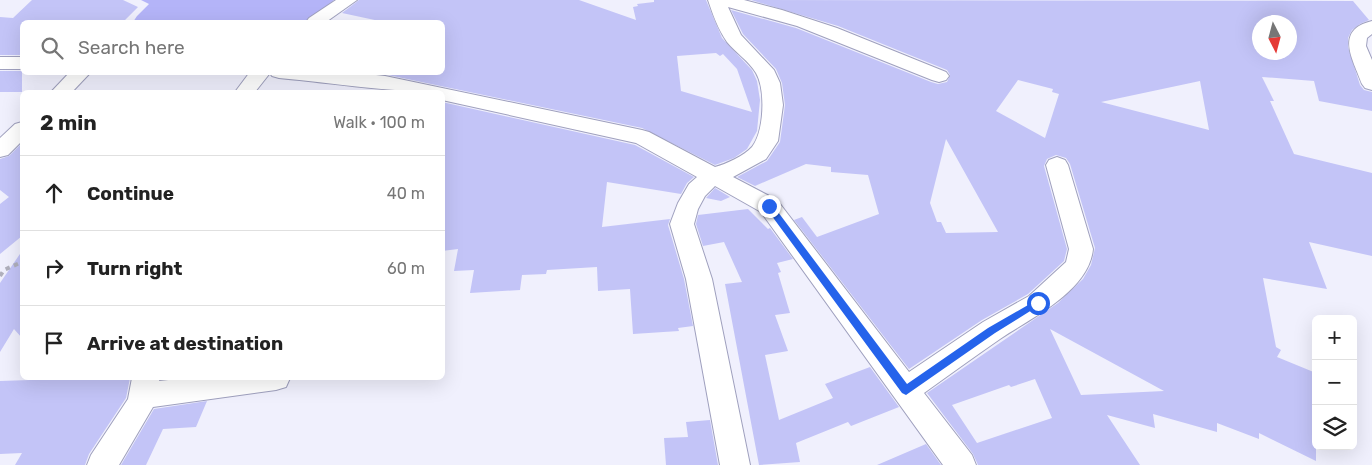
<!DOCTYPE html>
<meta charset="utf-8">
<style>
:root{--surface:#fff;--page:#f2f2f2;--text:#222;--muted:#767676;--line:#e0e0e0}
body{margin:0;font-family:Rubik,sans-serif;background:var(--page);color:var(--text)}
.controls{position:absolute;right:15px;bottom:15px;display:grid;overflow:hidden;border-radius:8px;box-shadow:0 5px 20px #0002}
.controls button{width:45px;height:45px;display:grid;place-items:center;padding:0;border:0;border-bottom:1px solid var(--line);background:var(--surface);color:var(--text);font:25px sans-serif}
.compass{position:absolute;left:1252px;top:15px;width:45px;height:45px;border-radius:50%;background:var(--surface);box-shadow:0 5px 20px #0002;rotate:174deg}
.stop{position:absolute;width:15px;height:15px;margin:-11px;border:4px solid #2563eb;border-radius:50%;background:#fff}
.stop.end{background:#2563eb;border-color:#fff;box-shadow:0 1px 5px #0008}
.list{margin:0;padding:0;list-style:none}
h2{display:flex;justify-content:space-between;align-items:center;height:65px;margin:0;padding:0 20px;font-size:21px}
h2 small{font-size:16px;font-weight:400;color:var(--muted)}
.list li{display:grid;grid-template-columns:32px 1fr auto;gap:15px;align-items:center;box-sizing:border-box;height:75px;padding:0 20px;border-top:1px solid var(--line)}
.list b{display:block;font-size:19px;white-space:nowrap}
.list em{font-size:16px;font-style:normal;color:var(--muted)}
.icon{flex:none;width:28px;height:28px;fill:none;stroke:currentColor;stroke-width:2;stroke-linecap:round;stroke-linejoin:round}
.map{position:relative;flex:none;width:1372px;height:465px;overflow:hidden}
.search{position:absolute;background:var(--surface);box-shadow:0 5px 20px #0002;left:20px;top:20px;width:425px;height:55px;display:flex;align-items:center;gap:12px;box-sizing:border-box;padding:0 18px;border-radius:8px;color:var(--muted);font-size:19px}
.panel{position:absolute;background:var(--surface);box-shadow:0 5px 20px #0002;left:20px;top:90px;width:425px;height:290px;border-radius:8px}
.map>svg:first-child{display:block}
</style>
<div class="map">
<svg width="1372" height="465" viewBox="0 0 1372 465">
<rect width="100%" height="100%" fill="#f0f0fd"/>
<!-- forest -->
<polygon fill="#b4b4f8" points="141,0 334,0 308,22 133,22 137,16 149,4"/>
<!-- building -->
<g fill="#c3c4f7" fill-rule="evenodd">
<polygon points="32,0 123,0 138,7 123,22 22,22 22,55 0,55 0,17 13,18"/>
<path d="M359 0H579L636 20 633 7 638 6 637 4 654 2V0H706L722 38 752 70 757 81 760 100 757 131 747 149 734 158 715 165 642 128 388 75 390 72H442V22H418L409 20 406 22H384L342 13ZM716 53 720 56 723 54 737 69 752 112 681 91 677 56Z"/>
<path d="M751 0 1353 1 1369 20 1360 24 1352 30 1348 38V47L1360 85 1364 90 1372 92V111L1319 101 1314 81 1262 77 1274 101H1270L1294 154 1372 173V256L1309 242 1327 289 1263 278 1276 347 1281 350 1277 357 1316 373V461L1259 433V439L1217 423V432L1153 414 1155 428 1107 415 1140 465H978L973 454 927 393 1058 303 1083 279 1091 265 1095 248 1070 164 1066 158 1056 155 1047 159 1044 166 1067 249 1064 261 1028 294 982 320 909 369 794 220 802 217 817 237 879 214 868 175 831 172V167L806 164 755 186 737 177 767 161 780 142 785 105 782 83 776 69 743 34 731 10 796 28 931 82 938 84 947 82 950 75 947 70 838 26ZM1260 22H1290V52H1260ZM1018 80 1053 89 1052 92 1059 94 1045 138 996 111ZM1200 81 1209 130 1101 102ZM946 139 998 232 946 233 941 222H937L930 203ZM1050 329 1164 391 1081 395ZM1035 379 1052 418 977 443 952 405 1009 385 1011 387Z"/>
<rect x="0" y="71" width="22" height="21"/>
<polygon points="442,102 635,145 694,177 687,183 681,194 607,182 602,227 670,219 668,225 684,279 693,326 678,328 679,331 633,334 630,289 598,291 597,267 547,270 546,274 522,275 520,290 470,293 474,270 454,271 458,249 442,251"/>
<polygon points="22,143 22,236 0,254 0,204 9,197 0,190 0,159 9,156"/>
<polygon points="715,188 730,197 721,201 706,198"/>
<polygon points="748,209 768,229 770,228 793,259 777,263 781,272 778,273 790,313 775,315 788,351 765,355 779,420 833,398 825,384 870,367 899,407 851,426 848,422 796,443 800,462 759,465 725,284 742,282 724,242 703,246 696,224 698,215"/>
<polygon points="22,251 22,338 14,329 0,352 0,283"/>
<polygon points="32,378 130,378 126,398 89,454 85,465 15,465 22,453 0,454 0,381 30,380"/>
<polygon points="207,401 196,427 163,429 146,465 121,465 154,409"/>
<polygon points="710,420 718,465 666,465 664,438 688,437 686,422"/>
<polygon points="926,444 941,465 877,465"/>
</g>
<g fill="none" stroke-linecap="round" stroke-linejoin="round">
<defs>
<g id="street">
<polygon points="336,0 357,0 326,22 306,22 309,18"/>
<path d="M708 0H744L782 10 837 28 946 72 949 76 946 80 939 82 932 80 797 26 728 7 741 35 774 70 780 83 783 105 778 141 766 159 733 177 777 200 909 372 983 322 1029 296 1066 262 1069 249 1046 165 1049 160 1057 157 1065 160 1068 165 1093 249C1089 291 1031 318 1000 339 974 357 949 375 924 393L972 455 976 465H943L761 212 715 186 705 196 698 209 694 224 712 279 750 465H720L686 279 670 224 678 203 689 184 697 177 636 143 442 100V92C389 92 333 83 279 78L272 76 270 73 255 92H235L250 72H349L385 76 642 130 649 132 715 167C726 164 744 156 752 147 764 132 766 90 756 73 749 61 736 53 727 42 718 29 713 15 708 0Z"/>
<path d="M1372 21V34L1367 38 1366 46 1372 60V90L1365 88 1362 84C1353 59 1334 30 1372 21Z"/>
<rect x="0" y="57" width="22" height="12"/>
<polygon points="70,72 91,72 72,92 51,92"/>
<polygon points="22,122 22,141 8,155 0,157 0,138 15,124"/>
<polygon points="132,378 160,378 159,381 187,378 290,378 286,387 276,390 153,407 119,465 87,465 91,455 128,399"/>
</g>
</defs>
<!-- street casing -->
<use href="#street" stroke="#9fa0be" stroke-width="2"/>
<!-- path -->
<polyline stroke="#b0b0bc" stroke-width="4" stroke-dasharray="4.5 4.5" stroke-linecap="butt" points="0,276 4,270 22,262"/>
<!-- street -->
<use href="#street" fill="#fff" fill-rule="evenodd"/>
</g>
<!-- route -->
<polygon fill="#2563eb" points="769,203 772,204 907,384 988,328 1035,301 1041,301 1043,303 995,333 906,395 902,393 766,208 766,204"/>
</svg>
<div class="controls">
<button>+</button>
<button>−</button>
<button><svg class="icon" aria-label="layers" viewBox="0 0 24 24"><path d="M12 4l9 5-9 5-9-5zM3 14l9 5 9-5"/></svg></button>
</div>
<svg class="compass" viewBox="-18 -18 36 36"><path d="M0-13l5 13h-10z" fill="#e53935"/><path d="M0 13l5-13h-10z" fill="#767676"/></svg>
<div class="stop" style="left:1038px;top:303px"></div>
<div class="stop end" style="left:769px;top:206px"></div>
<div class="search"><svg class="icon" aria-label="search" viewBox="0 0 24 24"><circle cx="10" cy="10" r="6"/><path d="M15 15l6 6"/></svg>Search here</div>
<section class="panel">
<h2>2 min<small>Walk · 100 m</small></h2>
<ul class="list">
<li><svg class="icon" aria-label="ahead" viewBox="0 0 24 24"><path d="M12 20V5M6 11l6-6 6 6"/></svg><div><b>Continue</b></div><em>40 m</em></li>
<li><svg class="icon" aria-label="right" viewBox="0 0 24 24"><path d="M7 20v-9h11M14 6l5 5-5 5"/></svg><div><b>Turn right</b></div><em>60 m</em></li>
<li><svg class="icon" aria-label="arrive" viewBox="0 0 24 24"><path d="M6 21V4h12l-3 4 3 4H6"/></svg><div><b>Arrive at destination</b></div></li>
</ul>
</section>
</div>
